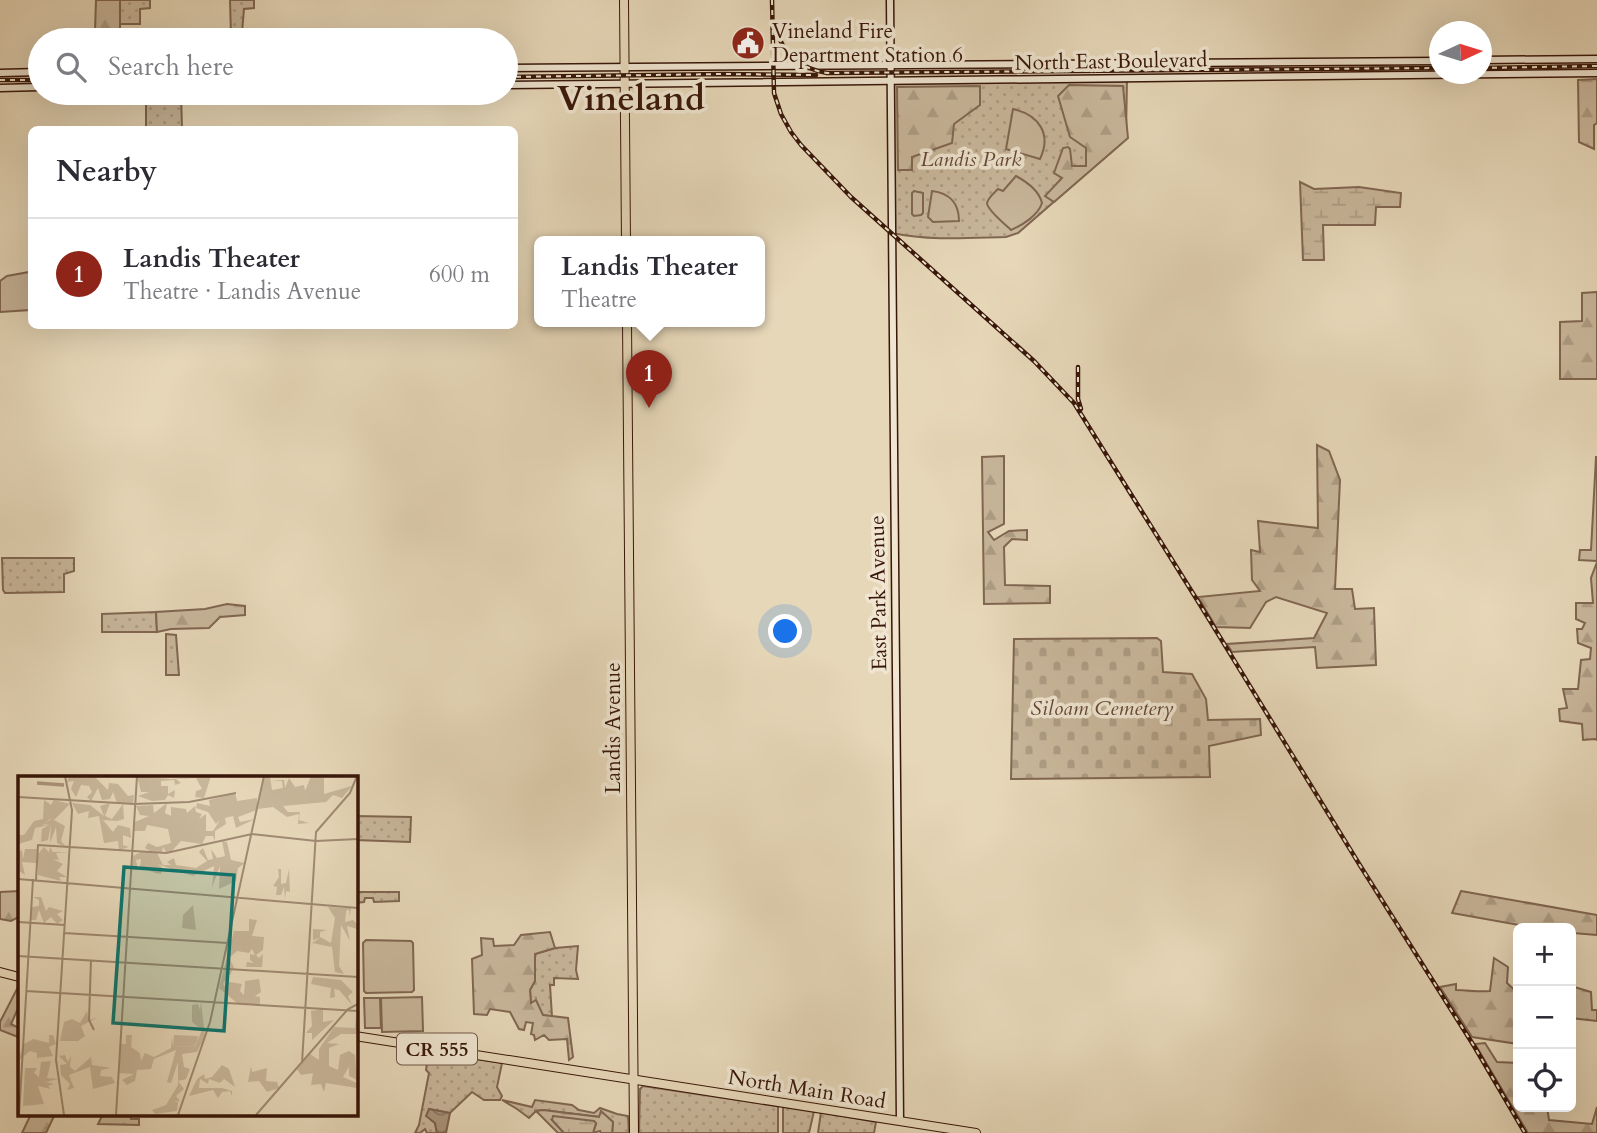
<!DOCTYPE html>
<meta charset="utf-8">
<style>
:root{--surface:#fff;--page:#f2f2f3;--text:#2b2b33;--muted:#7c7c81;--line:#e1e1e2;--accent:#8f2418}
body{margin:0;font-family:Cardo,serif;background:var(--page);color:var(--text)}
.controls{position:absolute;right:21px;bottom:21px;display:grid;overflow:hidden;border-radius:10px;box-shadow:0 7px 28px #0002}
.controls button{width:63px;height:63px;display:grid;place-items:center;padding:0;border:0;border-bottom:2px solid var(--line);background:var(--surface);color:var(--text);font:35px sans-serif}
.compass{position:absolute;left:1429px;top:21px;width:63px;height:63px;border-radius:50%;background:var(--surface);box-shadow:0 7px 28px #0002;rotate:86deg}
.you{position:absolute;left:786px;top:632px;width:24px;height:24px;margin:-18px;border:5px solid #fff;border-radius:50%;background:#1a73e8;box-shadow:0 0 0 10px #1a73e833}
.badge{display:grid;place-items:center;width:46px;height:46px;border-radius:50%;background:var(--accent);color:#fff;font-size:23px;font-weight:700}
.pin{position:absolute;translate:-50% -58px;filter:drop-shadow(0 2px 4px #0008)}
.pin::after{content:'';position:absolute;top:37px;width:24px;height:21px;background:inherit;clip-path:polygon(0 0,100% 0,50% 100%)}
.popup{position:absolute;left:534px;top:236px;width:231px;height:91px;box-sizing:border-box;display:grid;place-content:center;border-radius:10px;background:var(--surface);filter:drop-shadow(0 2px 5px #0005);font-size:23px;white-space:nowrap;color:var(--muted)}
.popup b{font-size:26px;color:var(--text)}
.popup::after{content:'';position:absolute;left:50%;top:100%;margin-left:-14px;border:14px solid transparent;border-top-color:var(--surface)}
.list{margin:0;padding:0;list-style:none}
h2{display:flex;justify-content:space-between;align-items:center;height:91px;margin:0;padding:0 28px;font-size:30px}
h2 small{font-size:23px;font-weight:400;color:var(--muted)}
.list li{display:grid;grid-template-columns:46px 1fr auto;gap:21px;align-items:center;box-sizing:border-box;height:112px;padding:0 28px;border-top:2px solid var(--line)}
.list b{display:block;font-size:26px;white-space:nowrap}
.list p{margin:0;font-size:23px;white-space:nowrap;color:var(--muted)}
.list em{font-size:23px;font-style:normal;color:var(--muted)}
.icon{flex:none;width:38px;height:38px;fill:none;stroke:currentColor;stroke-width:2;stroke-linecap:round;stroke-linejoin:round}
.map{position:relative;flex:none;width:1597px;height:1133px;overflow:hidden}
.search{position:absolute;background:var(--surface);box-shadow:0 7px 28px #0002;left:28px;top:28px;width:490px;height:77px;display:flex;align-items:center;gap:18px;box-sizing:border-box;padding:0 24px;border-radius:38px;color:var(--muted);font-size:26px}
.panel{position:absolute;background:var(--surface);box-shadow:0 7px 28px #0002;left:28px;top:126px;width:490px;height:203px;border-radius:10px}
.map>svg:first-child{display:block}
</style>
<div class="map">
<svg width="1597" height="1133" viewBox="0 0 1597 1133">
<defs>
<pattern id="green-dots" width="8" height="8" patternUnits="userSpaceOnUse" patternTransform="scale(1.75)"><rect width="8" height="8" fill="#c8b69a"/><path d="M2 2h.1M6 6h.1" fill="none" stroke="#ad9c83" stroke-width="1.8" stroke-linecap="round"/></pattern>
<pattern id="forest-firs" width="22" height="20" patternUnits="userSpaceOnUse" patternTransform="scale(1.75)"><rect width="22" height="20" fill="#c8b69a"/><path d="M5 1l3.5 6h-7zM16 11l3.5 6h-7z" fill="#ad9c83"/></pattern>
<pattern id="wetland-marsh" width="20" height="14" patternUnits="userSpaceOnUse" patternTransform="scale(1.75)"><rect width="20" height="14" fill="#c8b69a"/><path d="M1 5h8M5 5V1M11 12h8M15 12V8" fill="none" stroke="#ad9c83"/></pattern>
<pattern id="cemetery-stones" width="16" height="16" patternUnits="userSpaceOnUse" patternTransform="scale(1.75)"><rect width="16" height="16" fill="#c8b69a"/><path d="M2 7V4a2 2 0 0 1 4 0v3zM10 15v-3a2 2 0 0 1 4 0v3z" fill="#ad9c83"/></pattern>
<pattern id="water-waves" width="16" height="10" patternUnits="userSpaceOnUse" patternTransform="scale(1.75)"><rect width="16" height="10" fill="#ab957c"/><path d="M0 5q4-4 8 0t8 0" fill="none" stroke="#8c7964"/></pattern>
</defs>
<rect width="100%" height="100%" fill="#e6d7b8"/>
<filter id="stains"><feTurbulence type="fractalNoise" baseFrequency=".00286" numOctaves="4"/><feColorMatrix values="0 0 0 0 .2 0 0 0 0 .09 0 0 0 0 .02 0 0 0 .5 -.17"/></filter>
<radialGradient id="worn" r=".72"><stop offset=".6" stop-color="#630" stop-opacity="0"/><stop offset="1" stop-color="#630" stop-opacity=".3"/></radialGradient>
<!-- green -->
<g fill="url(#green-dots)" stroke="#806651" stroke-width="2">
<polygon points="120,0 150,0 150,8 140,9 140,24 120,24"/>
<polygon points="230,0 254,0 254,8 244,9 242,32 231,35"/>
<path d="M1127 79 1126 136 1118 146 1018 233 1006 237C968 238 930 241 892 233L891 81Z"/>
<polygon points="146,93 181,93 182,129 146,129"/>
<polygon points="2,558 74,558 74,571 64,574 64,592 5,593 3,590"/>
<polygon points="156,612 157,632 102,632 102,614"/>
<polygon points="166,634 176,635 179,675 166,675"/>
<polygon points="355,816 411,817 410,842 355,840"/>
<polygon points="355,892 399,892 399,901 374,902 373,898 365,898 364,902 355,903"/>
<polygon points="578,946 576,970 578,979 554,978 554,985 550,985 552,1017 543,1015 531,1003 530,990 535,981 535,954 555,948"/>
<polygon points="432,1052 502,1063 497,1087 502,1096 500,1100 484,1100 472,1092 450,1113 429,1109 431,1120 435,1123 437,1133 427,1133 425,1129 420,1133 415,1133 419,1125 429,1073 426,1070 428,1057"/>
<polygon points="643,1086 778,1106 778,1133 639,1133 640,1089"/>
<polygon points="502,1100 532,1107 535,1100 572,1105 579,1110 594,1113 600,1108 617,1114 628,1116 629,1133 612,1133 613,1122 601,1112 600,1117 543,1110 536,1111 529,1118 517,1109"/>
<polygon points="783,1106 814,1111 809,1133 783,1133"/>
<polygon points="821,1112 876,1122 874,1133 818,1133"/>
</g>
<!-- forest -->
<g fill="url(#forest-firs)" stroke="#806651" stroke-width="2">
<polygon points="96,0 120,0 120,30 95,31"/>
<polygon points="1597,79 1597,123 1594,125 1594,149 1579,142 1578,80"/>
<polygon points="1069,85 1123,86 1128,138 1054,202 1045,196 1062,178 1054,173 1063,148 1068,147 1070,149 1072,166 1086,166 1086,148 1070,137 1058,96"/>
<polygon points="980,86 980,105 954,124 952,143 912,157 912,170 898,170 897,87"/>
<polygon points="1597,292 1597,379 1560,379 1560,322 1582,321 1582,293"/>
<polygon points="1317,445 1329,451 1340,480 1335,589 1352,589 1355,609 1374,608 1376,665 1317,668 1315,647 1232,652 1227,644 1314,638 1327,613 1276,597 1266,602 1250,628 1216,627 1198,597 1260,591 1252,580 1251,550 1260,552 1258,521 1318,528"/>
<polygon points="1004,456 1004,524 988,532 994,540 1009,531 1027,530 1027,540 1012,539 1004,547 1005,585 1050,586 1050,603 984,604 982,457"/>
<polygon points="1596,457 1597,457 1597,561 1579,560 1580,550 1591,550"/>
<polygon points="1597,562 1597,740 1595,739 1583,740 1582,724 1560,721 1559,709 1567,708 1563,689 1578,689 1581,660 1590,659 1591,648 1578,643 1577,629 1582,629 1585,623 1576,619 1576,603 1593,603 1591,578"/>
<polygon points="227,604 245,606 245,615 220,617 209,628 171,629 157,632 156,612 205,609"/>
<polygon points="19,891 19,917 11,921 0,919 0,892"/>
<polygon points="1461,891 1597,915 1597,935 1573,933 1571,935 1571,928 1536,928 1452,913"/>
<polygon points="550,932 555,948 535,954 535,981 530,990 531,1003 536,1000 543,1015 568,1018 573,1057 569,1060 567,1039 549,1040 544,1035 535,1040 534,1035 531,1034 533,1023 526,1022 524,1030 519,1029 510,1012 490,1009 487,1015 474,1014 472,959 482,955 481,938 493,939 494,946 514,945 521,935"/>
<path d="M1494 958 1508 967 1507 983 1518 993V1044L1472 1037 1440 987 1456 984V990C1468 990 1478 992 1490 991Z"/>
<polygon points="19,985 19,1006 11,1024 19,1028 19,1037 18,1037 0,1030 0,1022"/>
<polygon points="1571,986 1591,992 1592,1010 1597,1010 1597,1021 1571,1018"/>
<polygon points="1485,1043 1497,1062 1518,1063 1518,1107 1547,1107 1549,1120 1592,1124 1597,1107 1597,1133 1528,1133 1475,1044"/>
<polygon points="543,1110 599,1117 601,1111 613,1122 612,1133 601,1133 600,1131 593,1133 596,1124 552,1120 564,1133 558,1133 536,1111"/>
<polygon points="31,1114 55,1114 46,1133 22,1133"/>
<polygon points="103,1114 130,1114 131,1119 139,1119 139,1125 98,1124"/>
</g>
<!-- wetland -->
<g fill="url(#wetland-marsh)" stroke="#806651" stroke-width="2">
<polygon points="1300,182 1314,189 1359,187 1401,193 1400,207 1376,207 1375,225 1323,225 1324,260 1303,260"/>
<polygon points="553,1116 594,1121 596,1123 593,1133 564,1133 552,1120"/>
</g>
<!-- cemetery -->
<polygon fill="url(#cemetery-stones)" stroke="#806651" stroke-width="2" points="1157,638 1161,641 1163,672 1192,674 1206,699 1208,720 1260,719 1261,735 1209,746 1210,777 1011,779 1014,639"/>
<!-- pitch -->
<g fill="#c8b69a" stroke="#806651" stroke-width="2">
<path d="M1013 109C1039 115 1052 134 1040 159L1006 149Z"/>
<path d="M1016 176C1027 182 1039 190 1042 203 1038 215 1023 225 1011 230 1006 225 987 210 987 203 988 198 995 192 998 189L1003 191Z"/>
<polygon points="914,191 923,193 923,213 921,215 914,216 912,214 912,193"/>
<path d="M932 191C949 193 959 203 959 221L933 222 928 217Z"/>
<polygon points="29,272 30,310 0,312 0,281 7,276"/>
<polygon points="366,940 411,941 413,943 414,990 412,992 366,993 364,991 363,943"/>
<polygon points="422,997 423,1031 382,1032 381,998"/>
<polygon points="364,998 380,998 381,1028 365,1028"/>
</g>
<!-- water -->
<polygon fill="url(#water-waves)" stroke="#7d624e" stroke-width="2" points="429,1109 450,1113 446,1133 437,1133 435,1123 426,1116"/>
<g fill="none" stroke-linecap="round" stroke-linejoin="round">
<defs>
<g id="secondary">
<polyline points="890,0 900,1121"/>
<polyline points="1482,60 1597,59"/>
<polyline points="506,68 1440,61"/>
<polyline points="0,73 40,72"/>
<polyline points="506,85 1597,73"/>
<polyline points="0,88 40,87"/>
</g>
<g id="primary">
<polyline points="624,0 626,242"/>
<polyline points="627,322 634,1133"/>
<polyline points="0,972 19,977"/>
<polyline points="355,1036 976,1133"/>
</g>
</defs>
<!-- secondary casing -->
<use href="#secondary" stroke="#381608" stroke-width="9"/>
<!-- primary casing -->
<use href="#primary" stroke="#381608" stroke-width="10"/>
<!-- secondary -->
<use href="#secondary" stroke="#efe5d1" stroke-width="6"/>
<!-- primary -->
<use href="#primary" stroke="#e6d7b8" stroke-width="8"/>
<defs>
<g id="rail">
<polyline points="772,0 774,93 781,114 791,132 801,145 851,197 1034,361 1074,403 1199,603 1361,867 1474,1046 1525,1133"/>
<path d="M775 28C783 53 801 69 827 73L1440 68"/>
<polyline points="1482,68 1597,66"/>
<polyline points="506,77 724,74 816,75"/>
<polyline points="0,80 40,80"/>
<polyline points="1078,367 1078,399 1081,409"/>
</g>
</defs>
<!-- rail casing -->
<use href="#rail" stroke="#381608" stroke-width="4.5"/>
<!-- rail -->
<use href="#rail" stroke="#efe5d1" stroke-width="2" stroke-dasharray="5" stroke-linecap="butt"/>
</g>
<!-- icons -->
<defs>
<symbol id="civic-disc" viewBox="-11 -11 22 22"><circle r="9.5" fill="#8f2418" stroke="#efe5d1"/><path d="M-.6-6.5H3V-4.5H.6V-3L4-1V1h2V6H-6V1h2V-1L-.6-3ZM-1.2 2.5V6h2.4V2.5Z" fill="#fff"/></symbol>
</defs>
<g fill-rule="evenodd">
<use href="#civic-disc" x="729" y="24" width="38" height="38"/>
</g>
<g text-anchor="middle" stroke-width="7" stroke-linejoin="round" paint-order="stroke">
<!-- shield labels -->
<rect fill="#efe5d1" stroke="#6f5444" stroke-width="2" x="397" y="1033.5" width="80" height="31" rx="5"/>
<g font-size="19" font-weight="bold" fill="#381608">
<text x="437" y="1056">CR 555</text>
</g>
<!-- poi labels -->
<g font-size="21" fill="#381608" stroke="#efe5d1" text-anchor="start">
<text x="772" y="38">Vineland Fire<tspan x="772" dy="24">Department Station 6</tspan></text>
</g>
<!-- street labels -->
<g font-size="21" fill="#381608" stroke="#efe5d1">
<text transform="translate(1111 61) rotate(-1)" y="7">North East Boulevard</text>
<text transform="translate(878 593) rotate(-91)" y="7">East Park Avenue</text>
<text transform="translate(613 728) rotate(-90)" y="7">Landis Avenue</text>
<text transform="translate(807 1089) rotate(9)" y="7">North Main Road</text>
</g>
<!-- park labels -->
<g font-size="21" font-style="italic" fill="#634634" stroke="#efe5d1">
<text x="971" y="166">Landis Park</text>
<text x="1102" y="715">Siloam Cemetery</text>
</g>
<!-- town labels -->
<g font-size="35" font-weight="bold" fill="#381608" stroke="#efe5d1">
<text x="631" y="110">Vineland</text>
</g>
</g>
<!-- overview -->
<g transform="translate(18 776)">
<rect width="340" height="340" fill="#e6d7b8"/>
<path d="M231 143 239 144 234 160 246 161 245 174 238 179 241 182 245 178 244 191H228L229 186 236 187 232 184V178L237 179 234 173 231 177 219 175 211 182 216 191 212 199 208 195V203L205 208 210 215 211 206 224 208 222 215 226 219 227 205 241 203 243 216 237 220 242 221V229L219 227 201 212 216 155H231Z" fill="#c8b69a"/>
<path d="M51 0H76L90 14 91 7 100 8 110 20 116 19 115 28 99 27 95 16 92 23 84 24 80 12 73 25 69 21 74 16 71 10 63 9 58 21 53 13 56 5 49 6ZM119 0 153 3 193 0 186 22 177 21 178 15 184 13 178 2 158 3 163 7 157 9 156 4 143 5V10H150V18L157 14 156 22 150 19 147 24 134 25 120 20 131 16H123ZM252 0 254 14 265 12 264 5 253 4H266L267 12 271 2 277 11 286 9 287 15 293 0 306 2V18L334 10 324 22 315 19 308 26 265 30 270 36H282L281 44 291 47 280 48 281 38 269 41 255 31 240 33 246 1ZM217 17 219 25 239 22V34L220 41 222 46 237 43 218 52 215 40 207 42 208 48 197 55V65L195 60H188L184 68 163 65 154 75 148 76 145 71 144 76 132 75 127 72 130 67 139 71 153 67 150 53 129 49 127 55H116L117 46 131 40 122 39 118 30 135 29 136 37 149 27 147 37 153 40V31L168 33 169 37 177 30 178 36 184 38 181 43 188 38V55H195L202 44 198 48 190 36 178 32 179 27 192 30 191 24ZM26 24 33 29 36 24 52 28 36 44 47 50 43 65 48 71 39 67 38 51 32 67 33 48 30 64 23 66 24 53 31 49 26 48 33 43H25ZM54 27 72 29 86 40 82 30 92 27 87 40 94 43 105 28 106 43 99 45 85 44 95 56 100 49 112 52 113 62 105 59V69L111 71 101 74 100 65 86 67 81 40 70 42 71 35 60 38ZM204 65 209 66 213 84 227 87 220 92 218 105 201 113 202 90 194 112 196 90 175 100 139 88 144 91 143 98 137 97 122 91 123 83 118 84 120 94H114L115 80 123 76 139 77 145 89H153L149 86 156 82 158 89 178 92 189 85 181 76 185 72 190 84 195 83 193 73 199 82 207 80ZM26 71 31 76 32 71 35 76H50L38 77 41 84 35 83 45 88 39 95 49 101H41L43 105 20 99V78ZM7 73H19L18 87 4 86 7 99 1 95 0 99V76L4 74 5 83ZM260 93H263V108L268 107 271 93 272 116 268 115 267 123 266 111 263 119H258L259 111 255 110 261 101ZM15 121H23L28 135 31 131 45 135 39 138 45 144 39 148 33 141 26 147 21 134 18 144H13L14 131 21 130V124ZM310 131 333 132 332 140 331 133 328 135 327 146 335 144 339 148V153L329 150 332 165 323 149 321 190 326 198 317 196 314 171 294 167 302 162 295 164V153L309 154 302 156V161L313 167 317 142ZM295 201 323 204 335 216 330 220 334 229 321 214 316 213 317 221 312 222 313 212 293 208ZM183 226 187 260 179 276 164 278 166 291 172 293 168 303 160 305 166 313 158 320 162 325 155 326H160L159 335 137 338 134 334 148 329 160 309V286L153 307 149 306 158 274 136 283 133 293 119 294 117 305 109 309 104 304 116 298 101 297 103 268H108V259H114L113 271 122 277 123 285 127 277 136 281 153 272 154 261 155 271 177 270 184 254 174 246V229L180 228 182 234ZM339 229V258H323L309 267 321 268 311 272V290L320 294 322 279 331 275 337 279 339 304 331 300V291L325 301 339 307V312L308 307 306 316 303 308 293 309 295 297 283 299 279 293 292 278 301 284V273L316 251 337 252ZM305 233V246L316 244 294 264V257H288L294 250 293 235ZM69 235 71 244 80 241 63 250 67 260 60 265H42L46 246 54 243 62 247ZM31 259H35L38 268 31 271 35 280 19 282V277L12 275 0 285 6 268 15 263 31 267ZM47 279 50 286 53 279 52 291 57 295 73 281 74 289 93 292 83 294 82 300 94 301 97 307 75 313 72 291 51 299 56 312 49 314 52 308 43 299 42 289 49 288 41 280ZM33 285 29 302 40 303 28 306 36 308 30 310 33 313 20 310 26 328 5 330 7 292H19L16 297 21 301 23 286ZM204 289 211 293 217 311 206 303 202 307 191 303 190 308 182 303 181 312H204L214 315V320L212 315 204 316 200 322 195 314 171 320 179 303 186 298 187 303 194 301ZM233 290 234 296 249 292 248 305 259 306 261 312 249 316 241 305 230 306Z" fill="#c8b69a"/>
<path d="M34 41 25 49H31L17 52 14 64 0 68V59H6L16 45Z" fill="#c8b69a"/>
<path d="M175 129 178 154 164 152 165 139ZM156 259 180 260 179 265 176 270 155 271Z" fill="#c8b69a"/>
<path fill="none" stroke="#ab957c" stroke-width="3.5" d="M19 7 46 9"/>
<path fill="none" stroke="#a08a72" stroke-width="2" d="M0 21 116 28M116 28 171 26 218 17M0 103 340 132M18 104 20 69 148 77 234 58 298 65 340 63M0 146 47 149M46 157 210 167M0 180 340 201M73 184 71 244 76 254M8 215 340 235M284 287 298 56 332 17 339 0M1 339 15 103M46 339 38 284 54 34 47 0M98 339 119 0M160 339 192 246 246 0M238 339 330 233 340 228"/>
<path fill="#0f766e" fill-opacity="0.15" stroke="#0f766e" stroke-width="3.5" d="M106 91 216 99 206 255 95 247Z"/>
<rect width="340" height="340" fill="none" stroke="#381608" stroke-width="3.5"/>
</g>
<rect width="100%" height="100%" filter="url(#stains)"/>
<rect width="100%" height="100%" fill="url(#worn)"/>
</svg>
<div class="controls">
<button>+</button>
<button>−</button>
<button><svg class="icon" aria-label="locate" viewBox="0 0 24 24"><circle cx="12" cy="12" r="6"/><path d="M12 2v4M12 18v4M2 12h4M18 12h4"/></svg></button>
</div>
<svg class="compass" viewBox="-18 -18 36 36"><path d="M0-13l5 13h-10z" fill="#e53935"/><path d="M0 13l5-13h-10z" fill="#7c7c81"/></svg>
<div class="you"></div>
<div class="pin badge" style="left:649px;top:408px">1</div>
<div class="popup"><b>Landis Theater</b>Theatre</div>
<div class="search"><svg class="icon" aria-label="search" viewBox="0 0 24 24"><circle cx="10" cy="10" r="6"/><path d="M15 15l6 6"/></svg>Search here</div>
<section class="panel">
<h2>Nearby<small></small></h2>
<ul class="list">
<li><span class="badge">1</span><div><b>Landis Theater</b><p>Theatre · Landis Avenue</p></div><em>600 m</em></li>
</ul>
</section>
</div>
